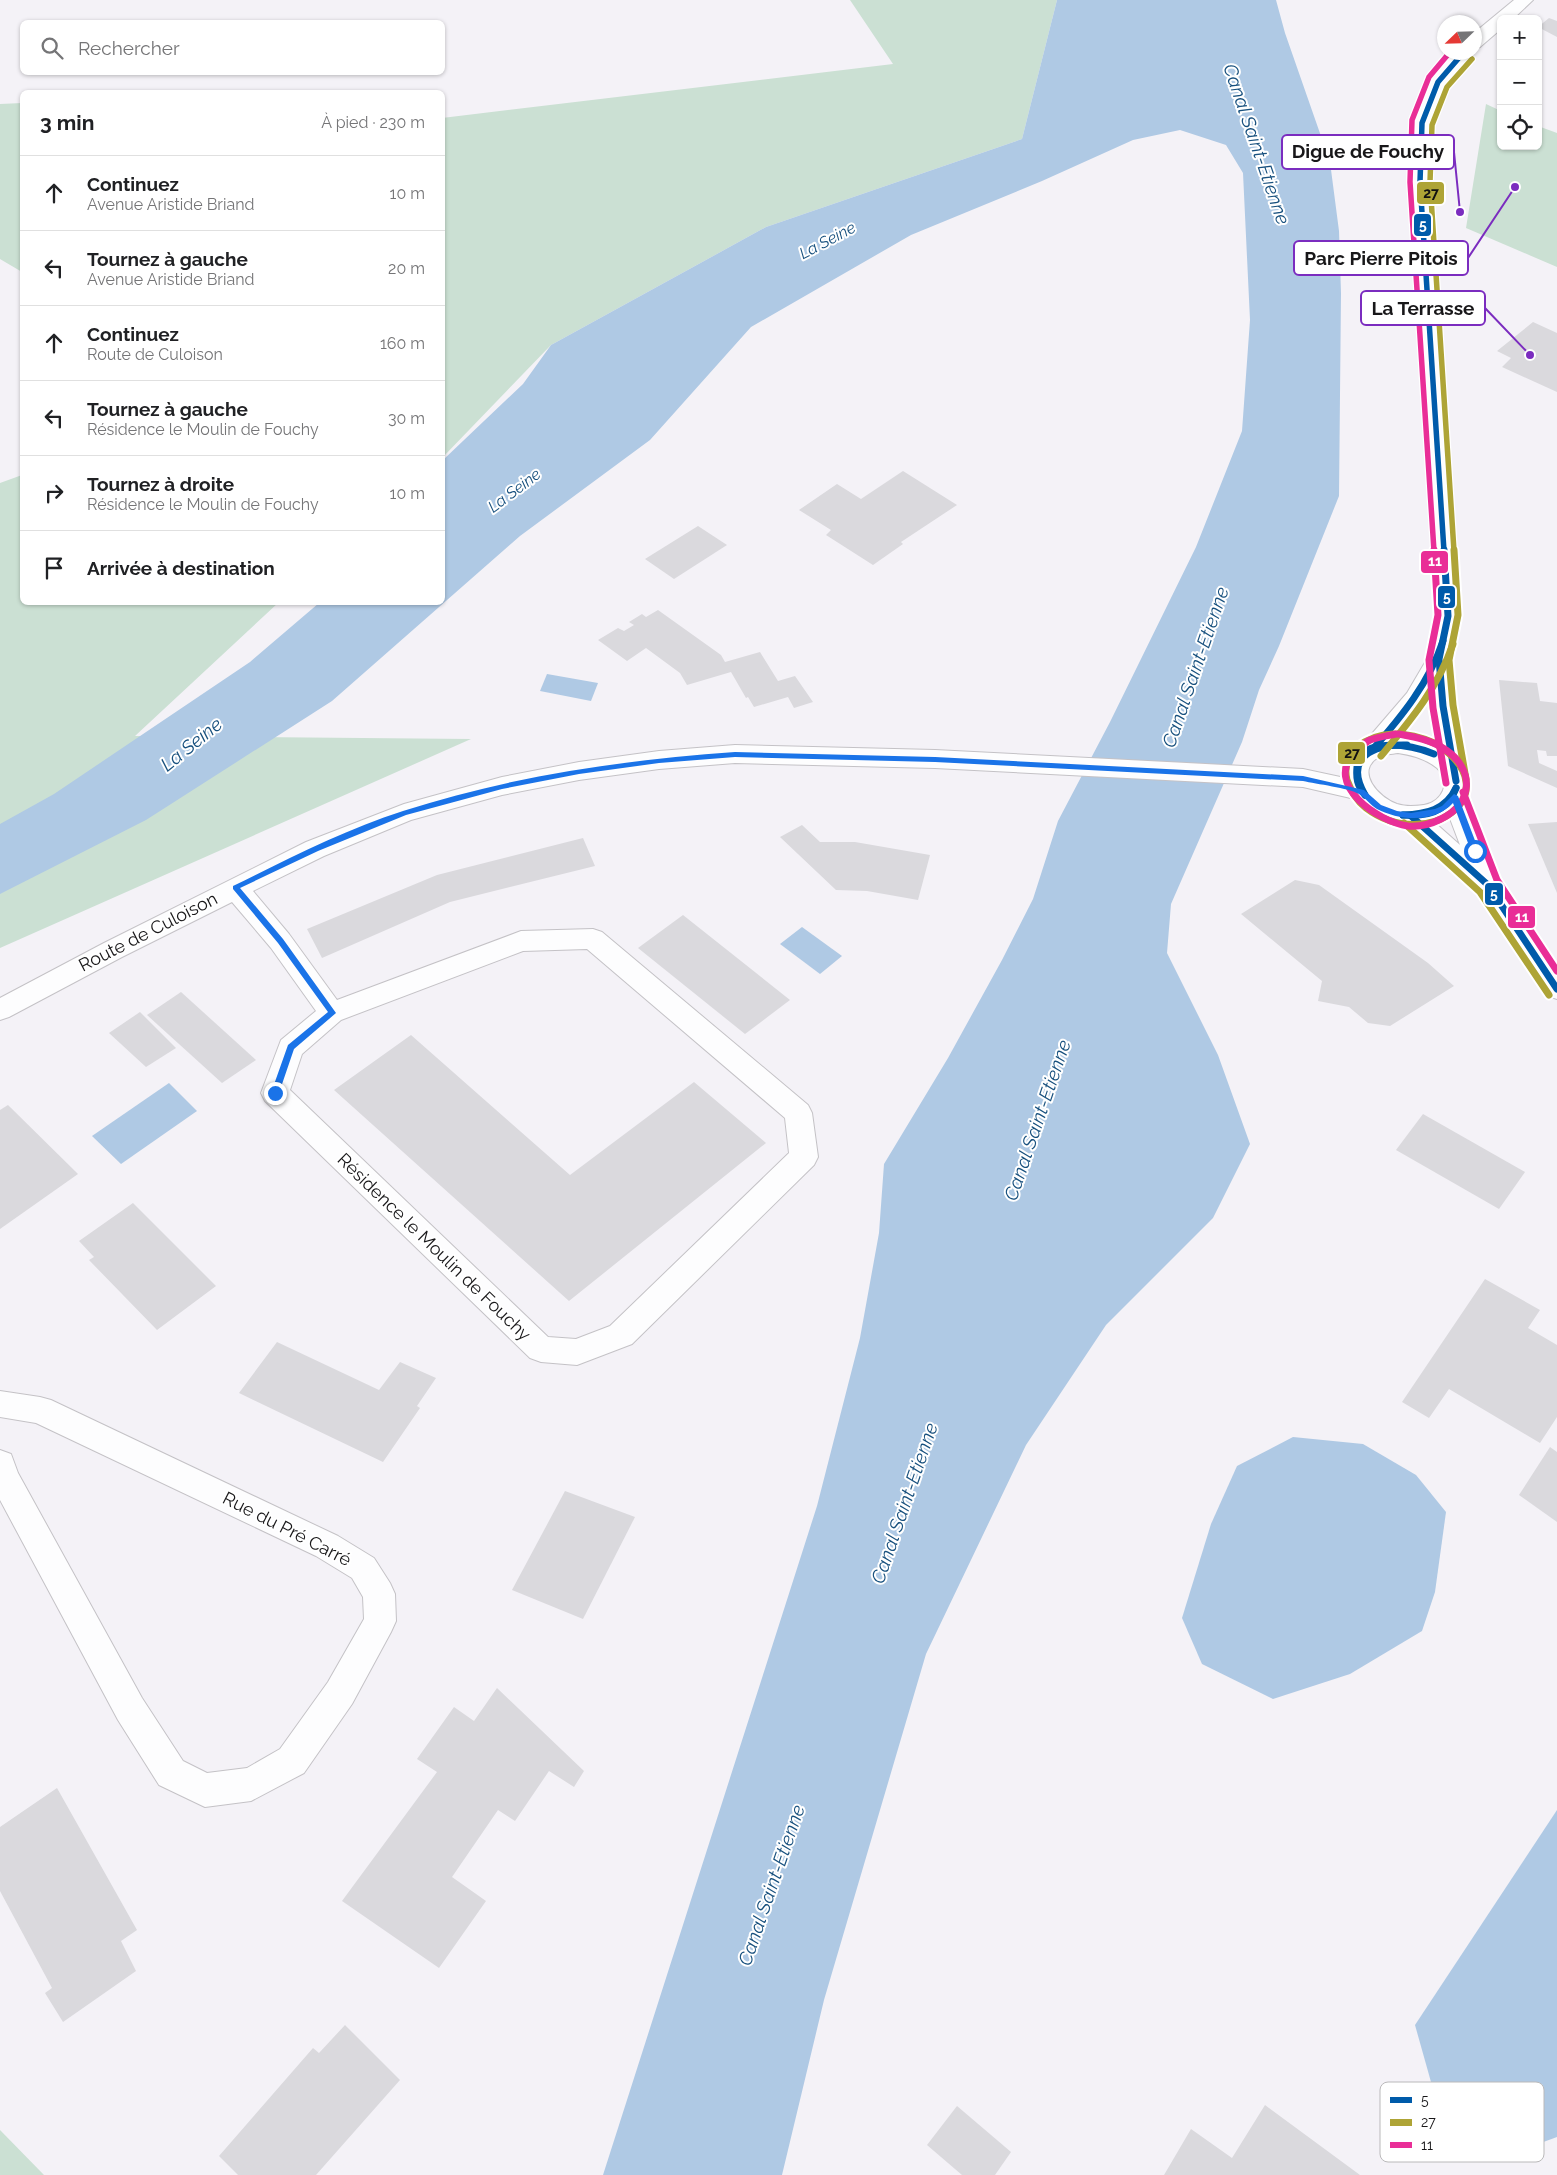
<!DOCTYPE html>
<html lang="fr">
<meta charset="utf-8">
<style>
:root{--surface:#fff;--page:#f6f6f6;--text:#202124;--muted:#757577;--line:#e0e0e0}
body{margin:0;font-family:Raleway,sans-serif;background:var(--page);color:var(--text)}
.controls{position:absolute;right:15px;top:15px;display:grid;overflow:hidden;border-radius:8px;box-shadow:0 1px 4px #0004}
.controls button{width:45px;height:45px;display:grid;place-items:center;padding:0;border:0;border-bottom:1px solid var(--line);background:var(--surface);color:var(--text);font:25px sans-serif}
.compass{position:absolute;left:1437px;top:15px;width:45px;height:45px;border-radius:50%;background:var(--surface);box-shadow:0 1px 4px #0004;rotate:247deg}
.stop{position:absolute;width:15px;height:15px;margin:-11px;border:4px solid #1a73e8;border-radius:50%;background:#fff}
.stop.end{background:#1a73e8;border-color:#fff;box-shadow:0 1px 5px #0008}
.list{margin:0;padding:0;list-style:none}
h2{display:flex;justify-content:space-between;align-items:center;height:65px;margin:0;padding:0 20px;font-size:21px}
h2 small{font-size:16px;font-weight:400;color:var(--muted)}
.list li{display:grid;grid-template-columns:32px 1fr auto;gap:15px;align-items:center;box-sizing:border-box;height:75px;padding:0 20px;border-top:1px solid var(--line)}
.list b{display:block;font-size:19px;white-space:nowrap}
.list p{margin:0;font-size:16px;white-space:nowrap;color:var(--muted)}
.list em{font-size:16px;font-style:normal;color:var(--muted)}
.icon{flex:none;width:28px;height:28px;fill:none;stroke:currentColor;stroke-width:2;stroke-linecap:round;stroke-linejoin:round}
.map{position:relative;flex:none;width:1557px;height:2175px;overflow:hidden}
.search{position:absolute;background:var(--surface);box-shadow:0 1px 4px #0004;left:20px;top:20px;width:425px;height:55px;display:flex;align-items:center;gap:12px;box-sizing:border-box;padding:0 18px;border-radius:8px;color:var(--muted);font-size:19px}
.panel{position:absolute;background:var(--surface);box-shadow:0 1px 4px #0004;left:20px;top:90px;width:425px;height:515px;border-radius:8px}
.map>svg:first-child{display:block}
</style>
<div class="map">
<svg width="1557" height="2175" viewBox="0 0 1557 2175">
<rect width="100%" height="100%" fill="#f4f2f7"/>
<!-- green -->
<g fill="#cbe0d3">
<polygon points="850,0 1057,0 1022,139 766,227 551,345 443,457 442,118 893,64"/>
<polygon points="22,103 22,272 0,259 0,104"/>
<polygon points="1486,104 1501,111 1501,146 1538,146 1538,126 1557,133 1557,267 1466,228"/>
<polygon points="22,475 22,602 278,603 135,736 471,739 0,948 0,483"/>
<polygon points="0,2130 44,2175 0,2175"/>
</g>
<!-- water -->
<g fill="#afc9e4">
<polygon points="1057,0 1276,0 1285,33 1330,162 1339,231 1341,293 1339,496 1279,646 1259,690 1242,742 1171,904 1167,953 1218,1055 1250,1144 1213,1218 1106,1325 1026,1445 926,1654 824,2000 782,2175 603,2175 817,1506 860,1338 879,1233 884,1164 948,1058 1002,960 1033,899 1058,821 1110,722 1196,547 1242,431 1250,320 1243,173 1226,145 1180,130 1133,140 1042,181 911,235 751,327 650,440 520,536 332,701 146,820 0,894 0,824 54,794 250,662 319,603 442,602 443,460 523,384 551,345 766,227 1022,139"/>
<polygon points="547,674 598,683 591,701 540,691"/>
<polygon points="802,927 842,956 820,974 780,944"/>
<polygon points="169,1083 197,1111 121,1164 92,1136"/>
<polygon points="1293,1437 1363,1444 1416,1475 1446,1512 1435,1592 1422,1631 1350,1674 1273,1699 1202,1664 1182,1618 1211,1524 1237,1466"/>
<polygon points="1557,1810 1557,2137 1527,2148 1431,2082 1415,2025"/>
</g>
<!-- building -->
<g fill="#dad9dd">
<polygon points="1549,18 1557,21 1557,37 1538,27"/>
<polygon points="1533,322 1557,333 1557,392 1502,367 1511,358 1497,351"/>
<polygon points="903,471 957,505 901,542 903,544 873,565 826,535 831,530 799,510 837,484 861,499"/>
<polygon points="698,526 727,545 674,579 645,559"/>
<polygon points="658,610 721,655 725,662 760,652 778,681 795,676 813,702 794,708 788,697 754,707 748,697 746,698 731,672 687,685 680,673 646,648 627,661 598,640 618,628 624,631 634,625 629,622 642,614 646,617"/>
<polygon points="1499,680 1537,683 1540,701 1557,703 1557,756 1547,756 1546,751 1537,750 1539,763 1557,771 1557,788 1508,766"/>
<polygon points="1557,822 1557,893 1528,824"/>
<polygon points="802,825 820,842 855,842 930,855 918,900 867,891 836,890 780,837"/>
<polygon points="583,838 595,866 450,902 322,958 307,929 437,875"/>
<polygon points="1295,880 1319,885 1428,963 1454,986 1390,1026 1368,1023 1349,1007 1318,1001 1322,981 1241,914"/>
<polygon points="683,915 790,1000 745,1034 638,948"/>
<polygon points="181,992 256,1060 222,1083 147,1015"/>
<polygon points="140,1012 176,1048 146,1067 109,1033"/>
<polygon points="411,1035 570,1175 694,1082 766,1143 569,1301 334,1090"/>
<polygon points="8,1105 78,1174 0,1229 0,1110"/>
<polygon points="1423,1114 1525,1172 1499,1209 1396,1150"/>
<polygon points="133,1203 216,1286 157,1330 89,1260 94,1257 79,1241"/>
<polygon points="1485,1279 1540,1310 1528,1328 1557,1345 1557,1417 1540,1443 1449,1389 1429,1418 1402,1402"/>
<polygon points="277,1342 379,1390 400,1362 436,1378 417,1406 420,1408 383,1462 239,1393"/>
<polygon points="1550,1447 1557,1452 1557,1522 1519,1495"/>
<polygon points="565,1491 635,1517 583,1619 512,1590"/>
<polygon points="497,1688 584,1771 574,1787 549,1771 515,1821 498,1810 452,1877 486,1901 439,1968 342,1901 437,1772 417,1759 454,1707 474,1721"/>
<polygon points="57,1788 137,1930 121,1941 136,1971 63,2022 45,1993 52,1988 0,1891 0,1827"/>
<polygon points="345,2025 400,2080 316,2175 238,2175 219,2156 313,2048 319,2053"/>
<polygon points="1265,2105 1360,2175 1164,2175 1191,2129 1232,2158"/>
<polygon points="957,2106 1011,2152 995,2175 962,2175 927,2145"/>
</g>
<g fill="none" stroke-linecap="round" stroke-linejoin="round">
<defs>
<g id="minor">
<polygon points="1514,0 1533,0 1513,19 1501,19 1501,29 1480,47 1474,48 1474,33"/>
<path d="M1454 52H1473L1447 83 1431 123 1430 182 1460 616 1451 659 1455 706 1469 781 1467 796 1500 882 1557 968V999L1548 996 1477 888 1403 823 1382 818 1364 809 1355 799 1303 787 935 768 735 763 659 769 579 780 502 795 411 820 324 856 253 891 289 934 337 1000 521 931 593 929 602 932 808 1105 812 1113 818 1157 814 1165 632 1344 577 1365 541 1362 530 1358 265 1101 261 1093 281 1040 316 1011 271 948 232 902 122 957 9 1017 0 1020V998L104 943 306 842 404 804 502 777 579 762 659 751 735 745 935 750 1303 769 1345 778 1343 774 1350 754 1364 743 1407 693 1427 659 1436 616 1410 182 1413 123 1429 82ZM1430 694 1438 746 1398 735ZM1398 753C1412 755 1426 759 1437 768 1452 782 1442 802 1424 805 1415 806 1407 807 1397 804 1379 798 1354 771 1379 757 1384 754 1392 754 1398 753ZM1449 816 1460 845 1433 821ZM587 949 785 1118 789 1153 610 1326 576 1339 548 1337 290 1090 302 1054 341 1020 523 951Z"/>
<polygon points="0,1391 40,1397 51,1400 338,1536 374,1558 390,1583 395,1594 396,1621 391,1632 352,1704 304,1773 251,1801 205,1807 159,1785 118,1720 0,1500 0,1450 11,1454 18,1473 142,1698 183,1761 207,1773 247,1768 280,1749 328,1682 364,1619 363,1597 352,1578 316,1556 36,1423 0,1417"/>
</g>
</defs>
<!-- minor casing -->
<use href="#minor" stroke="#c4c2c6" stroke-width="2"/>
<!-- minor -->
<use href="#minor" fill="#fdfdfe" fill-rule="evenodd"/>
<defs>
<polyline id="bus-1-far1" points="1444,551 1420,182 1422,123 1438,82 1464,52"/>
<g id="bus-1">
<polyline points="1444,550 1448,616 1439,659 1443,706 1456,781"/>
<path d="M1373 749C1402 716 1429 683 1443 641"/>
<path d="M1365 795C1357 786 1356 778 1357 767 1361 734 1414 746 1434 754"/>
<path d="M1365 795C1343 757 1374 744 1407 745"/>
<path d="M1403 815C1426 817 1448 812 1456 788"/>
<path d="M1403 815C1426 814 1446 810 1456 788"/>
<polyline points="1411,816 1488,885 1557,989"/>
</g>
<polyline id="bus-2-far1" points="1454,551 1430,182 1432,125 1447,87 1472,59"/>
<g id="bus-2">
<polyline points="1454,550 1458,615 1449,660 1453,705 1466,779"/>
<path d="M1434 743C1421 737 1408 734 1393 734 1368 735 1340 752 1347 780 1351 791 1357 801 1366 808 1427 854 1511 794 1438 745"/>
<path d="M1381 756C1410 721 1438 688 1453 644"/>
<polyline points="1404,823 1480,892 1549,995"/>
</g>
<polyline id="bus-3-far1" points="1434,551 1410,182 1412,120 1429,77 1450,52"/>
<g id="bus-3">
<polyline points="1434,550 1438,615 1429,660 1433,708 1446,783"/>
<path d="M1396 734C1387 736 1378 737 1370 740 1364 743 1360 748 1355 752 1323 784 1378 822 1408 826 1419 827 1431 824 1441 819 1473 804 1475 770 1446 750 1432 740 1415 737 1399 734"/>
<polyline points="1463,792 1497,880 1557,971"/>
</g>
</defs>
<!-- bus-1-far1 casing -->
<use href="#bus-1-far1" stroke="#fff" stroke-width="8"/>
<!-- bus-1 casing -->
<use href="#bus-1" stroke="#fff" stroke-width="11"/>
<!-- bus-2-far1 casing -->
<use href="#bus-2-far1" stroke="#fff" stroke-width="8"/>
<!-- bus-2 casing -->
<use href="#bus-2" stroke="#fff" stroke-width="11"/>
<!-- bus-3-far1 casing -->
<use href="#bus-3-far1" stroke="#fff" stroke-width="8"/>
<!-- bus-3 casing -->
<use href="#bus-3" stroke="#fff" stroke-width="11"/>
<!-- bus-1-far1 -->
<use href="#bus-1-far1" stroke="#005baa" stroke-width="5.5"/>
<!-- bus-1 -->
<use href="#bus-1" stroke="#005baa" stroke-width="7"/>
<!-- bus-2-far1 -->
<use href="#bus-2-far1" stroke="#aea436" stroke-width="5.5"/>
<!-- bus-2 -->
<use href="#bus-2" stroke="#aea436" stroke-width="7"/>
<!-- bus-3-far1 -->
<use href="#bus-3-far1" stroke="#e92e97" stroke-width="5.5"/>
<!-- bus-3 -->
<use href="#bus-3" stroke="#e92e97" stroke-width="7"/>
</g>
<!-- route -->
<path fill="#1a73e8" d="M735 752 935 757 1303 776 1364 790 1381 805 1397 811 1411 813 1435 809 1442 806 1454 794 1458 796 1479 851 1475 854 1471 851 1453 803C1435 823 1400 821 1377 809 1370 805 1366 798 1359 794 1349 788 1316 784 1303 781L935 762 735 757 659 763 579 774 502 789 406 815 318 851 240 888 283 939 336 1013 294 1049 279 1093 278 1096H272L271 1093 288 1045 328 1012 278 943 233 889V886C288 859 344 830 403 811 511 776 623 760 735 752Z"/>
<g text-anchor="middle" stroke-width="4" stroke-linejoin="round" paint-order="stroke">
<!-- far-water labels -->
<g font-size="16" font-style="italic" fill="#17507e" stroke="#fff">
<text transform="translate(827 240) rotate(-28)" y="6">La Seine</text>
<text transform="translate(514 490) rotate(-37)" y="6">La Seine</text>
</g>
<!-- street labels -->
<g font-size="18" fill="#181719" stroke="#fff">
<text transform="translate(148 932) rotate(-27)" y="6">Route de Culoison</text>
<text transform="translate(434 1247) rotate(44)" y="6">Résidence le Moulin de Fouchy</text>
<text transform="translate(287 1529) rotate(27)" y="6">Rue du Pré Carré</text>
</g>
<!-- water labels -->
<g font-size="19" font-style="italic" fill="#17507e" stroke="#fff">
<text transform="translate(1257 144) rotate(71)" y="7">Canal Saint-Etienne</text>
<text transform="translate(1195 667) rotate(-71)" y="7">Canal Saint-Etienne</text>
<text transform="translate(191 744) rotate(-39)" y="7">La Seine</text>
<text transform="translate(1037 1120) rotate(-71)" y="7">Canal Saint-Etienne</text>
<text transform="translate(904 1503) rotate(-71)" y="7">Canal Saint-Etienne</text>
<text transform="translate(771 1885) rotate(-71)" y="7">Canal Saint-Etienne</text>
</g>
</g>
<!-- legend -->
<rect x="1380" y="2082" width="164" height="80" rx="8" fill="#fff" stroke="#bab9ba" stroke-width="1"/>
<rect x="1390" y="2097" width="22" height="6" fill="#005baa"/>
<rect x="1390" y="2119" width="22" height="7" fill="#aea436"/>
<rect x="1390" y="2142" width="22" height="6" fill="#e92e97"/>
<g font-size="14" fill="#181719">
<text x="1421" y="2105">5</text>
<text x="1421" y="2127">27</text>
<text x="1421" y="2150">11</text>
</g>
<!-- callouts -->
<path fill="none" stroke="#7b2cbf" stroke-width="2" d="M1460 212L1454 152M1515 187L1468 258M1530 355L1485 308"/>
<g fill="#7b2cbf" stroke="#fff" stroke-width="2">
<circle cx="1460" cy="212" r="5"/>
<circle cx="1515" cy="187" r="5"/>
<circle cx="1530" cy="355" r="5"/>
</g>
<g fill="#fff" stroke="#7b2cbf" stroke-width="2">
<rect x="1282" y="135" width="172" height="34" rx="5"/>
<rect x="1294" y="241" width="174" height="34" rx="5"/>
<rect x="1361" y="291" width="124" height="34" rx="5"/>
</g>
<g font-size="19" text-anchor="middle" font-weight="bold" fill="#181719">
<text x="1368" y="158">Digue de Fouchy</text>
<text x="1381" y="265">Parc Pierre Pitois</text>
<text x="1423" y="315">La Terrasse</text>
</g>
<g stroke="#fff" stroke-width="2">
<rect x="1416" y="181" width="29" height="24" rx="5" fill="#aea436"/>
<rect x="1413" y="213" width="19" height="24" rx="5" fill="#005baa"/>
<rect x="1420" y="550" width="29" height="24" rx="5" fill="#e92e97"/>
<rect x="1437" y="585" width="19" height="24" rx="5" fill="#005baa"/>
<rect x="1337" y="741" width="29" height="24" rx="5" fill="#aea436"/>
<rect x="1484" y="882" width="20" height="24" rx="5" fill="#005baa"/>
<rect x="1507" y="905" width="29" height="24" rx="5" fill="#e92e97"/>
</g>
<g font-size="14" text-anchor="middle" font-weight="bold" fill="#fff">
<text x="1423" y="230">5</text>
<text x="1435" y="566">11</text>
<text x="1447" y="602">5</text>
<text x="1494" y="899">5</text>
<text x="1522" y="922">11</text>
</g>
<g font-size="14" text-anchor="middle" font-weight="bold" fill="#111">
<text x="1431" y="198">27</text>
<text x="1352" y="758">27</text>
</g>
</svg>
<div class="controls">
<button>+</button>
<button>−</button>
<button><svg class="icon" aria-label="locate" viewBox="0 0 24 24"><circle cx="12" cy="12" r="6"/><path d="M12 2v4M12 18v4M2 12h4M18 12h4"/></svg></button>
</div>
<svg class="compass" viewBox="-18 -18 36 36"><path d="M0-13l5 13h-10z" fill="#e53935"/><path d="M0 13l5-13h-10z" fill="#757577"/></svg>
<div class="stop" style="left:1475px;top:851px"></div>
<div class="stop end" style="left:275px;top:1093px"></div>
<div class="search"><svg class="icon" aria-label="search" viewBox="0 0 24 24"><circle cx="10" cy="10" r="6"/><path d="M15 15l6 6"/></svg>Rechercher</div>
<section class="panel">
<h2>3 min<small>À pied · 230 m</small></h2>
<ul class="list">
<li><svg class="icon" aria-label="ahead" viewBox="0 0 24 24"><path d="M12 20V5M6 11l6-6 6 6"/></svg><div><b>Continuez</b><p>Avenue Aristide Briand</p></div><em>10 m</em></li>
<li><svg class="icon" aria-label="left" viewBox="0 0 24 24"><path d="M17 20v-9H6M10 6l-5 5 5 5"/></svg><div><b>Tournez à gauche</b><p>Avenue Aristide Briand</p></div><em>20 m</em></li>
<li><svg class="icon" aria-label="ahead" viewBox="0 0 24 24"><path d="M12 20V5M6 11l6-6 6 6"/></svg><div><b>Continuez</b><p>Route de Culoison</p></div><em>160 m</em></li>
<li><svg class="icon" aria-label="left" viewBox="0 0 24 24"><path d="M17 20v-9H6M10 6l-5 5 5 5"/></svg><div><b>Tournez à gauche</b><p>Résidence le Moulin de Fouchy</p></div><em>30 m</em></li>
<li><svg class="icon" aria-label="right" viewBox="0 0 24 24"><path d="M7 20v-9h11M14 6l5 5-5 5"/></svg><div><b>Tournez à droite</b><p>Résidence le Moulin de Fouchy</p></div><em>10 m</em></li>
<li><svg class="icon" aria-label="arrive" viewBox="0 0 24 24"><path d="M6 21V4h12l-3 4 3 4H6"/></svg><div><b>Arrivée à destination</b></div></li>
</ul>
</section>
</div>
